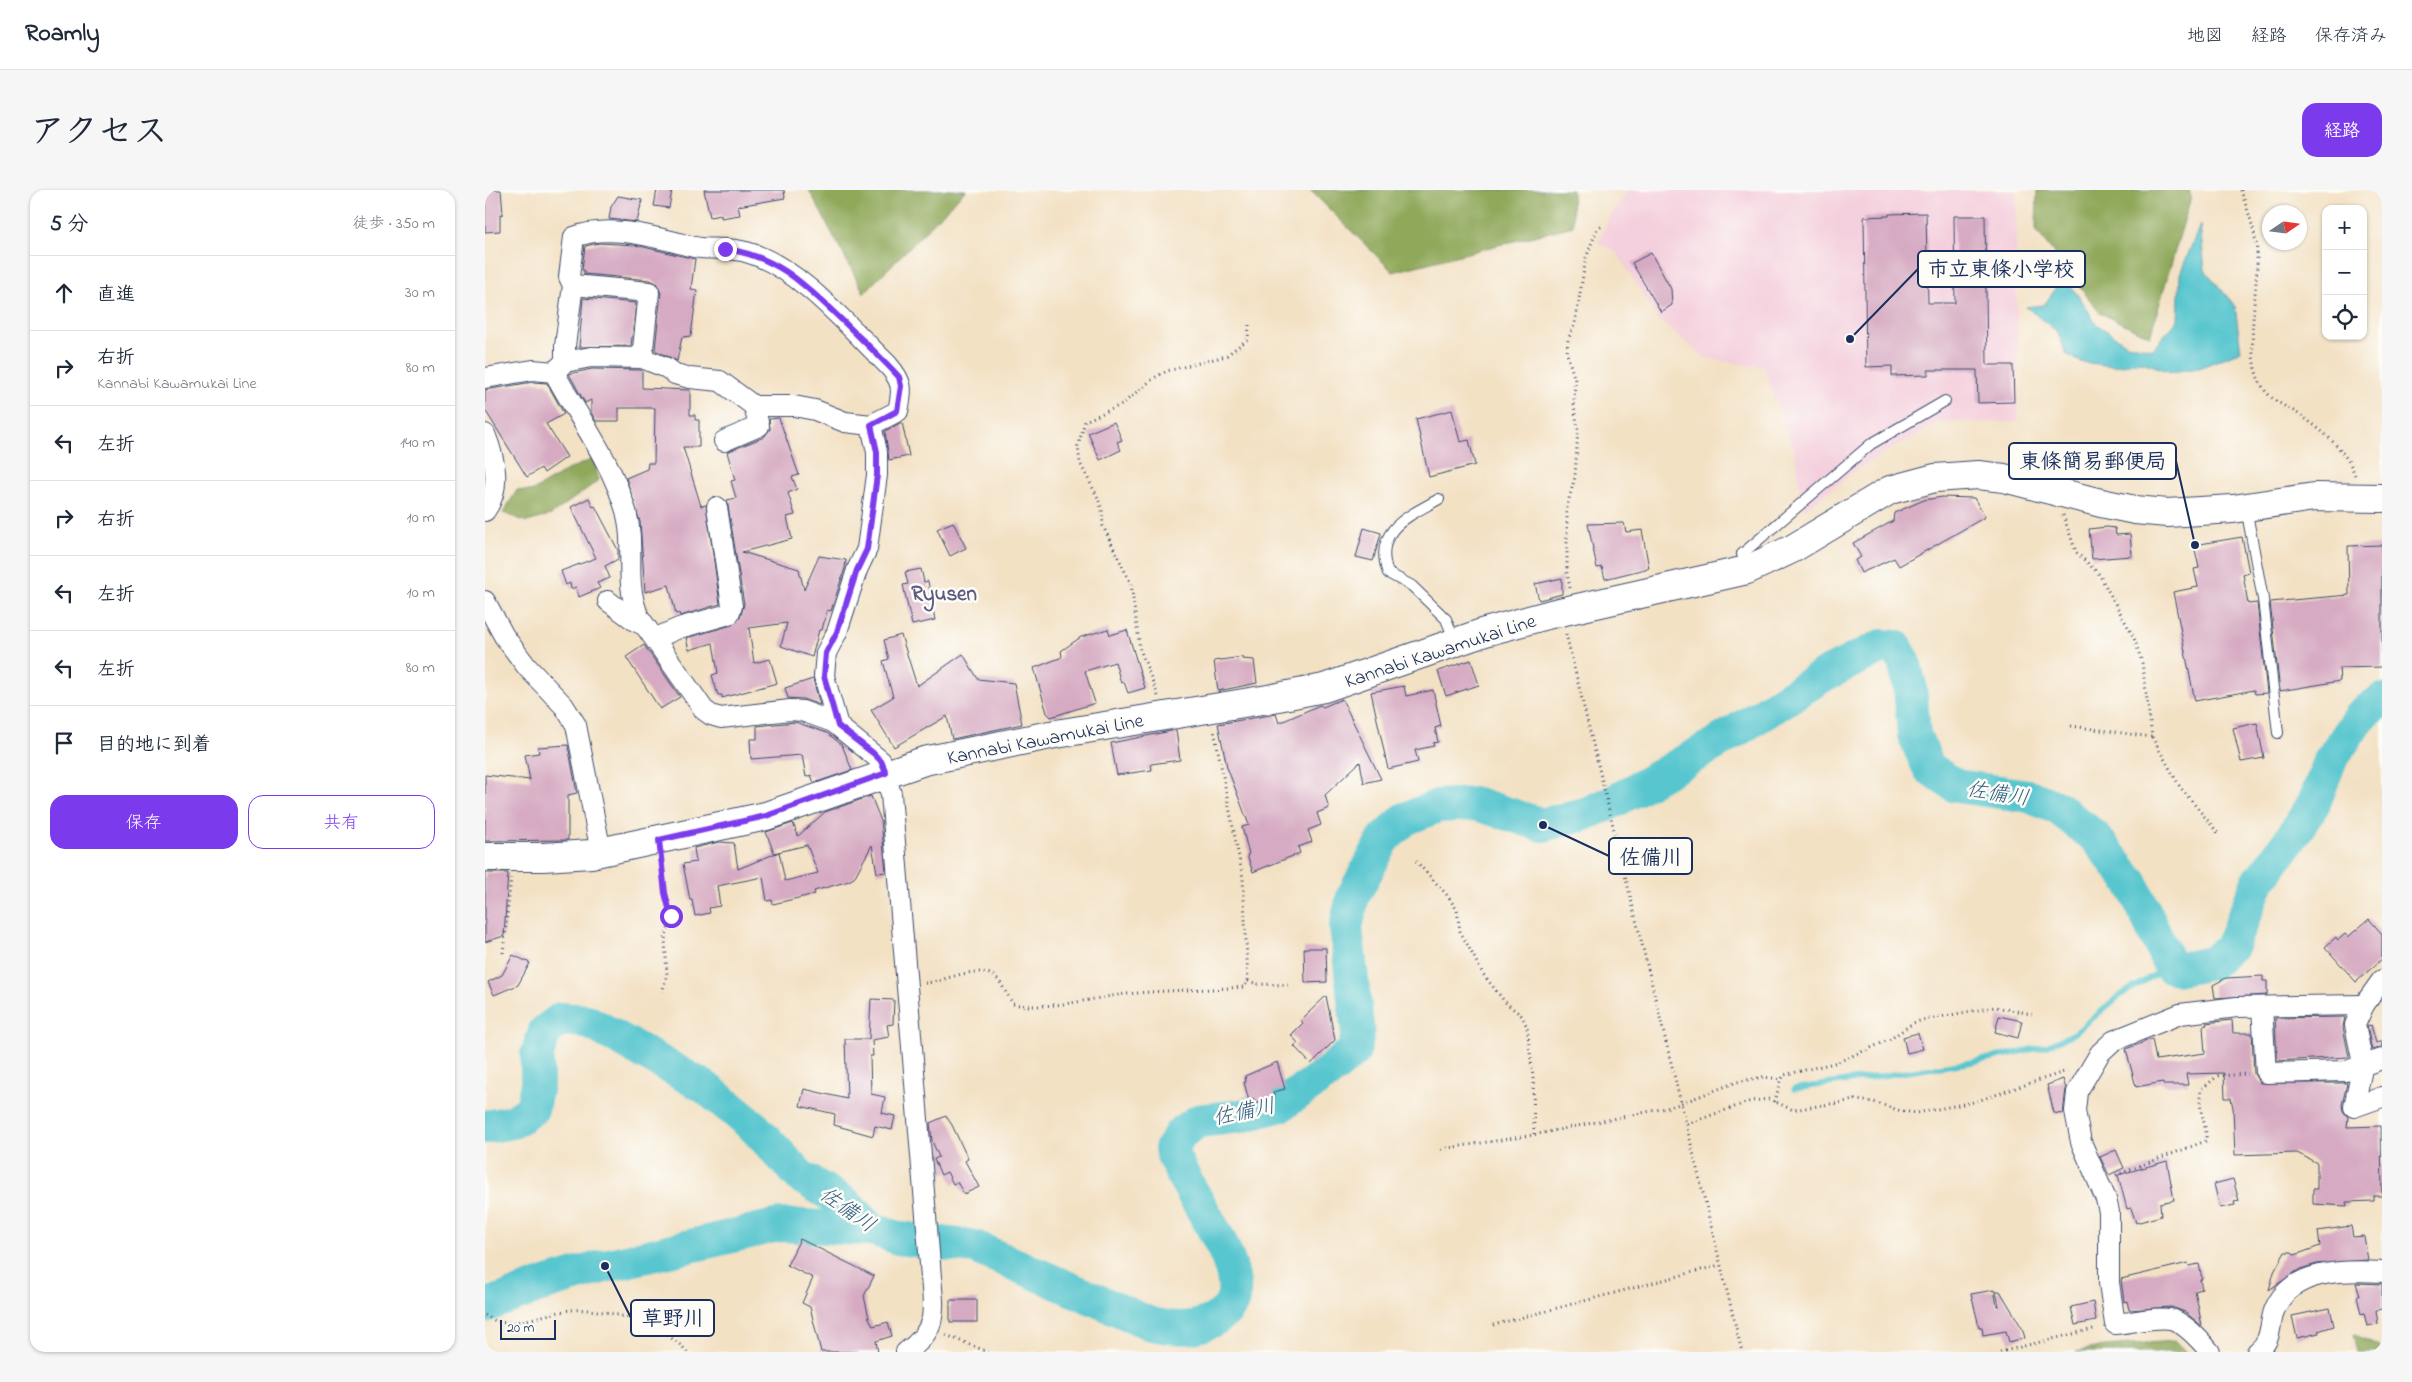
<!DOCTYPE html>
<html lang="ja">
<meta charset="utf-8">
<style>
:root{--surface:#fff;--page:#f6f6f7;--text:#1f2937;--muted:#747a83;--line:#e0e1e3;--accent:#7c3aed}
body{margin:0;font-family:"Indie Flower","Klee One",sans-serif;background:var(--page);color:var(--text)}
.controls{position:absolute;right:15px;top:15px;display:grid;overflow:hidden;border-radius:10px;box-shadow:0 1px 4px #0004}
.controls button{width:45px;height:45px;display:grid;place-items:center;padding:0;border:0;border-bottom:1px solid var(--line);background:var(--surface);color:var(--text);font:25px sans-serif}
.compass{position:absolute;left:1777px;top:15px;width:45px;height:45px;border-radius:50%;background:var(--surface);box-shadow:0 1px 4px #0004;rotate:77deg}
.scale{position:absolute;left:15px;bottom:12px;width:56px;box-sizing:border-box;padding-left:5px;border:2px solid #1b2f5e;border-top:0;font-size:14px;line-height:18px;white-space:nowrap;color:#1b2f5e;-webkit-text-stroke:4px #fdfcf7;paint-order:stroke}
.stop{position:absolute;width:15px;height:15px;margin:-11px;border:4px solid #7c3aed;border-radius:50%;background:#fff}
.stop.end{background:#7c3aed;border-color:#fff;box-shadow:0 1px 5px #0008}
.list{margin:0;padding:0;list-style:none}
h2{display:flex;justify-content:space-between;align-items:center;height:65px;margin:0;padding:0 20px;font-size:21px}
h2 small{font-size:16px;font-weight:400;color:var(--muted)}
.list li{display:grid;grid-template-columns:32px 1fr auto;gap:15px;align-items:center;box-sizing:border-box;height:75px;padding:0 20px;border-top:1px solid var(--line)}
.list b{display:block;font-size:19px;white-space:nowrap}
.list p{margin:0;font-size:16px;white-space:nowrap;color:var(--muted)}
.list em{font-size:16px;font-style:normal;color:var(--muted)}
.actions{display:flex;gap:10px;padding:15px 20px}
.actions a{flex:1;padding:11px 0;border:1px solid var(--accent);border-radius:15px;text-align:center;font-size:18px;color:var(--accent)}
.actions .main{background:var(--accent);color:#fff}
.icon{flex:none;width:28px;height:28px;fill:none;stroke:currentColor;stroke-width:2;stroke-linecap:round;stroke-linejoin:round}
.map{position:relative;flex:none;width:1897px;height:1162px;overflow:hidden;border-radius:15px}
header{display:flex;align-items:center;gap:30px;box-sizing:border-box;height:70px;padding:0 25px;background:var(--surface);border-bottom:1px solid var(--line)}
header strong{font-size:24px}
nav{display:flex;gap:28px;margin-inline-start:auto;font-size:18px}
.intro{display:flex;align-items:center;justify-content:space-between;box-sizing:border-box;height:120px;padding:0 30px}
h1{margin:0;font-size:35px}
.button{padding:12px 22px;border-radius:15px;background:var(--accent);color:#fff;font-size:18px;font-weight:700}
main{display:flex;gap:30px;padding:0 30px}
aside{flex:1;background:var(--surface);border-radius:15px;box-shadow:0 1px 4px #0004}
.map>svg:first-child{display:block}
</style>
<header>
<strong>Roamly</strong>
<nav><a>地図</a><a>経路</a><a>保存済み</a></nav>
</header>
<div class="intro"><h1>アクセス</h1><a class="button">経路</a></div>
<main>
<aside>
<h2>5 分<small>徒歩 · 350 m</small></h2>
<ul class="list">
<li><svg class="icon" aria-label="ahead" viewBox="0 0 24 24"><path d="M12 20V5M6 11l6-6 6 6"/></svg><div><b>直進</b></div><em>30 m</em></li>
<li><svg class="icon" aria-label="right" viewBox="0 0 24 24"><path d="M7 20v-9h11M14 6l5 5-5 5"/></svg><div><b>右折</b><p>Kannabi Kawamukai Line</p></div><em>80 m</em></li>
<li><svg class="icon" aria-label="left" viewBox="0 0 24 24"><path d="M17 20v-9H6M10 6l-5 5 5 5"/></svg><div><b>左折</b></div><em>140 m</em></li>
<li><svg class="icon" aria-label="right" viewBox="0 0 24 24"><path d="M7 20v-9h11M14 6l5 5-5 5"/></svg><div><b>右折</b></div><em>10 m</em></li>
<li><svg class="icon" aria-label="left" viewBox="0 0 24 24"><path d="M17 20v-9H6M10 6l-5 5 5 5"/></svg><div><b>左折</b></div><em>10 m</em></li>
<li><svg class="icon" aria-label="left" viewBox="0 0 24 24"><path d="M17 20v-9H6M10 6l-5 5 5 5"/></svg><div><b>左折</b></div><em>80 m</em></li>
<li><svg class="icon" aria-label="arrive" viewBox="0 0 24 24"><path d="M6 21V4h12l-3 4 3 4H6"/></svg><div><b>目的地に到着</b></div></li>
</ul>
<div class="actions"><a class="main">保存</a><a>共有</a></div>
</aside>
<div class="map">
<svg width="1897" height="1162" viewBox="0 0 1897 1162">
<rect width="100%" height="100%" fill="#fdfcf7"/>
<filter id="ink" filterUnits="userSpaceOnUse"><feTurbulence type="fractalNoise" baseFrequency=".02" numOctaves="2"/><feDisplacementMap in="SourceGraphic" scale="10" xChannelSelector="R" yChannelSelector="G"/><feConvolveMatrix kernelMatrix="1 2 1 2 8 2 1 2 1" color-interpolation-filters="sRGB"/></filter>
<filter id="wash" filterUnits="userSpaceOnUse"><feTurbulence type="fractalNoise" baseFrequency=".0096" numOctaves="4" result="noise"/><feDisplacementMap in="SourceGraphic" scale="20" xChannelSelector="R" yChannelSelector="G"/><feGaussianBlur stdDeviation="1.12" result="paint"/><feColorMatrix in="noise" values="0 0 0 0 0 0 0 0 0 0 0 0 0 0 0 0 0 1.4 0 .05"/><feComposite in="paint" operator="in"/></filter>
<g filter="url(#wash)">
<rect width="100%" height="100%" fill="#f3e1c4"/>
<!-- built -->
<polygon fill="#f4cfdd" points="1143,0 1531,1 1533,232 1455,232 1374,278 1319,320 1309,259 1279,178 1221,168 1173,129 1132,63 1113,53 1124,28"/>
<!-- forest -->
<g fill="#8fa85a" stroke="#556c5c">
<polygon points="324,0 481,0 379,103"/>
<polygon points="825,0 1087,0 1088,36 908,82"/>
<polygon points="1552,0 1704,0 1706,7 1665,146 1615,123 1551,40"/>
<polygon points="108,269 114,290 66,325 42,332 18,323 32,300 48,301 82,280"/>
<polygon points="1868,1144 1895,1156 1897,1162 1872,1162"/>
<polygon points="1690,1151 1701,1162 1591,1162 1619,1156"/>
</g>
<!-- water -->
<polygon fill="#59c6cf" stroke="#3a7a96" points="1715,35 1720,80 1750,116 1756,161 1714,178 1686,182 1657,172 1629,176 1596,172 1581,164 1573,142 1541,117 1559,115 1570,100 1567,74 1596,109 1611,134 1642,154 1667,159 1693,130 1695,84"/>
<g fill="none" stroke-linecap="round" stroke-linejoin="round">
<!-- stream -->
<polyline stroke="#59c6cf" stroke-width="5.5" points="1309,899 1488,872 1562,856 1590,843 1637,804 1685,776"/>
<!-- river -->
<g stroke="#59c6cf" stroke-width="34">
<path d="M0 937 28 932 47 919 52 894V865L60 841 76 829 102 831 220 897 269 937 316 987 360 1013 387 1039 413 1048 490 1057 666 1134C689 1139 711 1141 732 1128 740 1123 748 1115 749 1104 754 1063 698 998 686 959L695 944 713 931 756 926 796 915 841 884 869 861 873 844 861 737 868 706 899 649 920 629 953 616 992 614 1058 635 1100 624 1130 611 1232 553 1339 485 1397 456 1411 457 1419 471 1425 496 1429 545 1444 578 1471 596 1544 606 1573 618 1610 647 1646 692 1685 776 1695 779 1727 773 1747 755 1773 692 1802 654 1829 613 1845 571 1877 524 1897 510"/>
<polyline points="0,1116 63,1093 120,1076 294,1035 387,1039"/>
</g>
</g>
<g id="blocks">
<!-- building -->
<g fill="#d6aac2">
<polygon points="0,0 16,0 18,24 15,25 15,41 0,42"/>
<polygon points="172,0 187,0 184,18 169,16"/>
<polygon points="219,0 299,0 300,8 253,16 255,25 236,28 236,25 225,27"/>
<polygon points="133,6 157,10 152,32 124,29 126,17"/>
<polygon points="1441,23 1443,113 1470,113 1469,26 1500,26 1502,175 1528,175 1529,212 1493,213 1492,180 1443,180 1443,185 1407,186 1407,176 1381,177 1379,27 1404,26 1404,24"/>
<polygon points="114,53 150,55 210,69 206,99 212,100 206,146 197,147 192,171 170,160 176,103 171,93 165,90 99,84 99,80 97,80 100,56"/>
<polygon points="1166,63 1186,99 1187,115 1176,122 1147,73"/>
<polygon points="98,108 151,113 146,156 94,157"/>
<polygon points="107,179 155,180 157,181 157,198 205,200 205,225 210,225 210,230 214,230 214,257 198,257 216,316 221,315 235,414 195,426 194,423 191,424 184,395 160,402 155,332 141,288 162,279 163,273 169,273 170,218 134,218 134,231 111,231 106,222 106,210 100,213 84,184"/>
<polygon points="48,192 62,193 79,224 61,234 82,267 59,283 56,278 42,287 0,220 0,200"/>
<polygon points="967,220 975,252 984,250 990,275 944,287 931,229"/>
<polygon points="294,228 314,285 307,287 312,299 303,303 310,325 302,327 307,349 257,362 314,379 319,400 334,366 361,370 360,378 346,421 342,420 337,440 334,440 327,467 296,456 302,433 264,438 269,473 285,469 292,493 237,508 237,505 233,505 227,485 233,483 228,453 204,460 201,448 247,435 255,428 259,414 242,310 251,308 246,291 250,290 242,262 279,247 285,239 284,229"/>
<polygon points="417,232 424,266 404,270 400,241"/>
<polygon points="629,232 637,250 632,252 636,260 615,270 603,243"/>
<polygon points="1457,307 1489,308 1500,327 1414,376 1409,368 1376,383 1370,370 1376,367 1368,353 1408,331 1409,323 1439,310"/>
<polygon points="104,308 108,317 110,316 133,360 133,369 120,376 125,388 112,393 115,398 94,407 91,397 86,399 85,393 81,395 76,381 111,368 86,317"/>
<polygon points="468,332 481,358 465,366 452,339"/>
<polygon points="1139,333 1141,342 1157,340 1164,378 1120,389 1117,377 1112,378 1103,334"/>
<polygon points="1622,337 1630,338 1631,345 1645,344 1647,366 1607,369 1604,339"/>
<polygon points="879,338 896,343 888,371 871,367"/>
<polygon points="1757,347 1764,382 1758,384 1763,414 1772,413 1782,503 1770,504 1769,500 1710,511 1688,402 1713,397 1709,379 1714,378 1709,355"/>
<polygon points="1897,355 1897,477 1854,478 1855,491 1795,501 1785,412 1864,405 1863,356"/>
<polygon points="436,379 439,392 443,391 450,430 427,435 418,395 423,394 420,382"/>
<polygon points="1077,388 1077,404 1054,410 1050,394"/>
<polygon points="623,439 625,445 642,440 660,498 643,503 639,492 636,493 630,472 600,481 610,513 566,527 562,523 549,478 575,468 577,466 576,461 596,447"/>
<polygon points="416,445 432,496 478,464 493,489 529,493 537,534 467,549 462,526 409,557 386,520 408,507 398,471 404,469 399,450"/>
<polygon points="159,455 195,507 175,519 141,467"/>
<polygon points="757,467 757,469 769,470 772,493 733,501 729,471"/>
<polygon points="986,470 994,495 961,506 953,481"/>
<polygon points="328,489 335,515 318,509 303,508 300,498"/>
<polygon points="919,496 921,506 948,500 956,536 950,538 953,552 948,553 949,556 930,560 933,572 903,579 886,502"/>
<polygon points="857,509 896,589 879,593 875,572 840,605 844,618 832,623 836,635 823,640 827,652 813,657 815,663 768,682 762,665 764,664 757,637 764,635 742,577 733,534 791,524 794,533 835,515 838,517"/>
<polygon points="310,532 342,543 357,555 367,580 329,593 326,585 321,587 317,565 266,569 265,549 272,549 272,536"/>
<polygon points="1772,533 1779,568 1756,572 1748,538"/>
<polygon points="691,540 695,570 666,574 667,580 632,585 626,553"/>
<polygon points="83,555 92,603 83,605 83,650 0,651 0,585 45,590 40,565 54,563 53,557"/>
<polygon points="386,606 396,631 401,682 392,683 387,655 369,688 364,691 329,701 330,704 288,714 287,710 282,711 278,687 232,696 235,716 224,718 225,723 210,726 207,710 205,710 198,674 211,672 209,658 234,652 249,653 253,679 294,662 300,691 333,683 322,655 289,663 281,642 308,633 313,646 340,622"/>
<polygon points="0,683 23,683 19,746 0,752"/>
<polygon points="1884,729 1897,744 1897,769 1871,792 1840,757 1851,747 1853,750 1860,744 1863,747"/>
<polygon points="819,758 841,758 842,792 820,793"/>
<polygon points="28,765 45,773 33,795 9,805 3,792 17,785"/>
<polygon points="1778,786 1778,791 1782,791 1782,805 1730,808 1728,795 1741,788"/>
<polygon points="841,806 850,850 826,874 809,856 813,853 806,845 818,833 816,830"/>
<polygon points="386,809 409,810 408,834 402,835 404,847 387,850 388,866 385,866 386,904 400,907 397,923 410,926 407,940 390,936 388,946 349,935 350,924 315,916 319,899 362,909 360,849 384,849"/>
<polygon points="1514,826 1537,831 1533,848 1510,842"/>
<polygon points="1860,827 1858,837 1864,867 1792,871 1790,828"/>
<polygon points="1747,830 1748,843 1767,843 1769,884 1775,893 1862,893 1857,915 1858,921 1863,927 1862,937 1896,936 1897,1006 1889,1006 1889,1011 1861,1012 1862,1016 1828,1014 1828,999 1832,999 1832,973 1812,963 1750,965 1748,918 1746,908 1740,908 1739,883 1701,884 1703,895 1679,895 1678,892 1651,897 1641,859 1667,849 1671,870 1720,863 1718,836 1722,835 1721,833"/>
<polygon points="1886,835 1891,853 1897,851 1897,857 1887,860 1882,836"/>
<polygon points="1433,843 1438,859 1422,863 1418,847"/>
<polygon points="792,872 800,899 788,902 790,908 770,914 769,909 764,911 759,892 761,892 760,886"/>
<polygon points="1578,889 1581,899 1578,924 1569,923 1562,895"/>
<polygon points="461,926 467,935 483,969 480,971 494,997 479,1004 472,992 468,994 462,982 456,985 449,969 454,967 447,951 445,933"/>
<polygon points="1631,960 1639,978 1624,985 1615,967"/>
<polygon points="1682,971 1689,1010 1675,1013 1676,1026 1651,1033 1646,1018 1642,1019 1633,985"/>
<polygon points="1748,989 1754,1011 1749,1012 1750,1015 1735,1018 1729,994"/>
<polygon points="1866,1036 1868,1047 1879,1046 1883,1070 1832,1074 1815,1079 1784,1100 1789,1082 1800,1062 1807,1062 1810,1065 1835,1056 1833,1041"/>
<polygon points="315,1049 389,1086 379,1106 384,1128 388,1136 403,1132 407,1146 391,1151 393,1162 336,1162 325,1117 317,1113 328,1088 302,1075"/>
<polygon points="1703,1073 1704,1076 1714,1074 1717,1089 1715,1090 1717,1099 1710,1101 1717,1136 1700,1122 1686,1117 1644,1120 1642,1111 1639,1112 1636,1089"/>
<polygon points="1871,1093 1897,1094 1897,1119 1891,1120 1893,1134 1882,1136 1879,1123 1876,1124 1872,1106 1875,1106"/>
<polygon points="1509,1100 1512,1116 1514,1116 1511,1102 1515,1101 1537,1138 1540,1148 1524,1152 1521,1141 1498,1145 1497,1137 1494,1137 1492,1128 1486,1104"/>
<rect x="465" y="1110" width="27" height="22"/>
<polygon points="1608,1112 1611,1131 1590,1135 1586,1117"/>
<polygon points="1845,1118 1849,1136 1833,1141 1834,1143 1812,1148 1807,1126"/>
</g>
</g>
</g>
<g filter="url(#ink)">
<use href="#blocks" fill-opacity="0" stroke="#3b4a6d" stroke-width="1"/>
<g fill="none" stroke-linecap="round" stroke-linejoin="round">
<defs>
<g id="service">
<path d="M954 309C924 326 887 340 903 383L927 396 961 429 970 451"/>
<polyline points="1761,318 1778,409 1793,543"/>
<polyline points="1262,379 1257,364 1386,254 1460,211"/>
</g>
<g id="minor">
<polyline points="88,95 164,102 157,168"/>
<path d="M69 182 80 172 106 167 157 168 182 178 190 184 205 188 235 191 269 216H309L330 220 360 232 386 235 413 221C418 199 418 192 403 175 365 138 312 75 261 62 247 58 231 59 216 58 207 57 198 54 190 52 158 44 120 35 89 47L84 87 88 95 80 156V172"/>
<path d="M0 188 48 180 69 182C94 229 126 270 141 321 151 357 138 391 154 427L219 520 226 525 236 528 305 520 317 521 348 532 396 571 406 604 445 1074C447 1114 458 1137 421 1162"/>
<path d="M0 244C10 269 17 297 0 321"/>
<polyline points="239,251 274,236 269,216"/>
<polyline points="0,411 19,446 42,477 79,516 91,535 116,662"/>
<polyline points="123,411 150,431 159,435"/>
<polyline points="171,448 194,438 244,424 247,416 232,317"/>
<polyline points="353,536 339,486 341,463 352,442 372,380 382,359 392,285 392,262 386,235"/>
<polyline points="1897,790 1879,815 1870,835 1878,874 1869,917 1897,907"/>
<polyline points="1777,817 1781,883 1861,881 1897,869"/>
<path d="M1725 1162C1716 1151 1702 1136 1689 1130 1677 1125 1644 1133 1630 1134L1624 1093V1022L1621 1009 1596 952 1590 921 1592 902 1615 863 1628 851 1695 824 1752 817 1879 815"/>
<path d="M1772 1162C1787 1151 1784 1136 1789 1121 1805 1079 1860 1080 1897 1082"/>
</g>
<polyline id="secondary" points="0,667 58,667 106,664 281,626 439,571 565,545 783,509 839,498 1000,442 1066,424 1262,380 1307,359 1405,300 1450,288 1493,285 1519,288 1616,313 1650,320 1682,323 1748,319 1829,307 1897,308"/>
</defs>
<!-- service casing -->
<use href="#service" stroke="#3b4a6d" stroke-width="12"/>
<!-- minor casing -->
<use href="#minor" stroke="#3b4a6d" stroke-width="22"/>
<!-- secondary casing -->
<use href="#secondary" stroke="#3b4a6d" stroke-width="30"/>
<!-- path -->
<g stroke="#3b4a6d" stroke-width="3" stroke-dasharray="1 4" stroke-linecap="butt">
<path d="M1756 0C1763 23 1773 46 1772 70 1772 103 1761 158 1773 188 1784 213 1798 213 1818 227 1838 241 1863 262 1870 286"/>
<polyline points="1578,325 1591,362 1614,384 1649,448 1657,472 1667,547 1695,597 1733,643"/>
<polyline points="1085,398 1082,383 1082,316 1090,287 1093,239 1089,215 1090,190 1082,164 1083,150 1090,133 1101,68 1112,39 1119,35"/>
<polyline points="1081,444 1257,1162"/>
<polyline points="673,506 655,459 646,394 618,336 617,320 613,308 595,273 593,256 600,231 636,215 669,188 682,181 741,166 763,149 764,135"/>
<polyline points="1586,536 1667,547"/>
<polyline points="176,670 180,703 187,726 180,749 182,785 177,802"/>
<polyline points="931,671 962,705 972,720 975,741 998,784 1020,812 1037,826 1042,837 1048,887 1049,944"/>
<polyline points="18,763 26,688"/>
<polyline points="763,791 773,794 803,795"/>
<path d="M440 793C460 792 498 770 514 791 519 798 523 806 528 814 563 821 606 808 641 804 681 800 720 800 759 797L763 791 758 688 729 540"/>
<polyline points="1290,912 1295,892 1299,885 1353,872 1404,850 1428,833 1438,830 1510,817 1547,824"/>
<polyline points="1202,934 1266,911 1284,909 1308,920 1370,910 1389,912 1416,921 1432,923 1489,912 1582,881"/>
<polyline points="956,959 1043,946 1186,917 1252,892 1278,887 1297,889"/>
<path d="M1631 985 1721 951C1722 933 1712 918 1716 899L1733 886 1763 884"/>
<path d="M0 1125C4 1127 9 1131 14 1132 32 1136 65 1122 86 1120 120 1117 180 1135 202 1162"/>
<polyline points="1008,1135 1235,1075"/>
<polyline points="461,1145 503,1162"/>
<polyline points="1515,1162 1612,1138"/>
</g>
<!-- service -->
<use href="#service" stroke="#fff" stroke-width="10"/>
<!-- minor -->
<use href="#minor" stroke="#fff" stroke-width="20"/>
<!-- secondary -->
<use href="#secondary" stroke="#fff" stroke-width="28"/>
</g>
</g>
<g fill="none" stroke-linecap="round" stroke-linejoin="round" filter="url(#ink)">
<!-- route -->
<path stroke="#7c3aed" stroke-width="6" d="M186 726 180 703 174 650 281 626 401 583 396 571 388 563 353 536 339 486 341 463 352 442 372 380 382 359 392 285V262L386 235 412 221 416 196 414 187C397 168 378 151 360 133 322 97 294 66 240 59"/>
</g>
<g text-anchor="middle" stroke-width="5" stroke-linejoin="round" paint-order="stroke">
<!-- street labels -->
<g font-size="20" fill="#1b2f5e" stroke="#fdfcf7">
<text transform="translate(955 460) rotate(-18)" y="7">Kannabi Kawamukai Line</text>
<text transform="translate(560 548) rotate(-11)" y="7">Kannabi Kawamukai Line</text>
</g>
<!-- neighbourhood labels -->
<g font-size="21" font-weight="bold" fill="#5c5a81" stroke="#fdfcf7">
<text x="459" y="410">Ryusen</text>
</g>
<!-- water labels -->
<g font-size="21" font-style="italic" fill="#2e5c80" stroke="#fdfcf7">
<text transform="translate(1513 603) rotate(9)" y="7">佐備川</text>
<text transform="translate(759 921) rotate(-12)" y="7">佐備川</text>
<text transform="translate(363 1019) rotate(35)" y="7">佐備川</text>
</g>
</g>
<!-- callouts -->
<path fill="none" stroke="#1b2f5e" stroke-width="2" d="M1365 149L1433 79M1710 355L1691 271M1058 635L1124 666M120 1076L146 1128"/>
<g fill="#1b2f5e" stroke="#fdfcf7" stroke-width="2">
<circle cx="1365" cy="149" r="5"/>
<circle cx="1710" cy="355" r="5"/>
<circle cx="1058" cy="635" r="5"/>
<circle cx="120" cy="1076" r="5"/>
</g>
<g fill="#fdfcf7" stroke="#1b2f5e" stroke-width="2">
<rect x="1433" y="61" width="167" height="36" rx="5"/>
<rect x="1524" y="253" width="167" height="36" rx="5"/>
<rect x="1124" y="648" width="83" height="36" rx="5"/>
<rect x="146" y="1110" width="83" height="36" rx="5"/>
</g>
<g font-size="21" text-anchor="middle" font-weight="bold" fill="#1b2f5e">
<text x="1516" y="86">市立東條小学校</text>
<text x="1608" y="278">東條簡易郵便局</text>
<text x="1166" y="674">佐備川</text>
<text x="188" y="1135">草野川</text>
</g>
</svg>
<div class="controls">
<button>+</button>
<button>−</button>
<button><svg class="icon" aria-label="locate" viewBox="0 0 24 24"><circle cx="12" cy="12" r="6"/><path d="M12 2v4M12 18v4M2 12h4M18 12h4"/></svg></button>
</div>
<svg class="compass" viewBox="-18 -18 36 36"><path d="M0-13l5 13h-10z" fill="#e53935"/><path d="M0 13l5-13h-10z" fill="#747a83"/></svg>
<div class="scale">20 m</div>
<div class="stop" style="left:186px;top:726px"></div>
<div class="stop end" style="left:240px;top:59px"></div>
</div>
</main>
